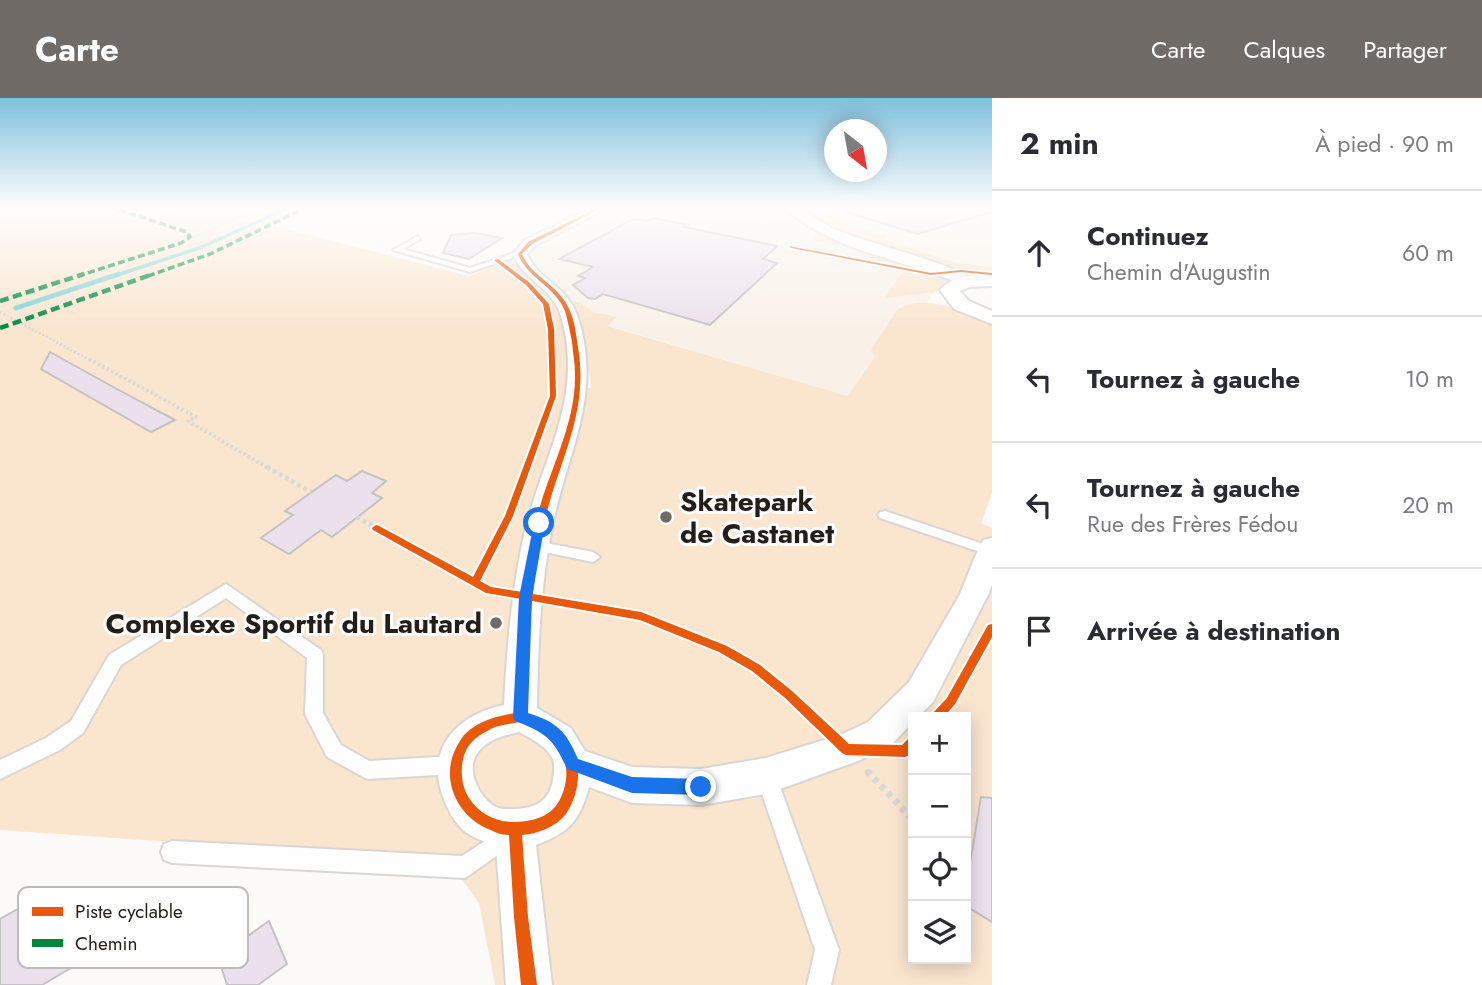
<!DOCTYPE html>
<html lang="fr">
<meta charset="utf-8">
<style>
:root{--surface:#fff;--page:#f7f7f7;--text:#2b2b33;--muted:#7c7c81;--line:#e1e1e2;--accent:#706b66}
body{margin:0;font-family:Jost,sans-serif;background:var(--page);color:var(--text)}
.controls{position:absolute;right:21px;bottom:21px;display:grid;overflow:hidden;border-radius:0px;box-shadow:0 4px 18px #0003}
.controls button{width:63px;height:63px;display:grid;place-items:center;padding:0;border:0;border-bottom:2px solid var(--line);background:var(--surface);color:var(--text);font:35px sans-serif}
.compass{position:absolute;left:824px;top:21px;width:63px;height:63px;border-radius:50%;background:var(--surface);box-shadow:0 4px 18px #0003;rotate:149deg}
.stop{position:absolute;width:21px;height:21px;margin:-16px;border:5px solid #1a73e8;border-radius:50%;background:#fff}
.stop.end{background:#1a73e8;border-color:#fff;box-shadow:0 2px 7px #0008}
.list{margin:0;padding:0;list-style:none}
h2{display:flex;justify-content:space-between;align-items:center;height:91px;margin:0;padding:0 28px;font-size:30px}
h2 small{font-size:23px;font-weight:400;color:var(--muted)}
.list li{display:grid;grid-template-columns:46px 1fr auto;gap:21px;align-items:center;box-sizing:border-box;height:126px;padding:0 28px;border-top:2px solid var(--line)}
.list b{display:block;font-size:26px;white-space:nowrap}
.list p{margin:0;font-size:23px;white-space:nowrap;color:var(--muted)}
.list em{font-size:23px;font-style:normal;color:var(--muted)}
.icon{flex:none;width:38px;height:38px;fill:none;stroke:currentColor;stroke-width:2;stroke-linecap:round;stroke-linejoin:round}
.map{position:relative;flex:none;width:992px;height:887px;overflow:hidden}
header{display:flex;align-items:center;gap:42px;box-sizing:border-box;height:98px;padding:0 35px;background:var(--accent);color:#fff}
header strong{font-size:33px}
nav{display:flex;gap:38px;margin-inline-start:auto;font-size:24px}
main{display:flex}
aside{flex:1;background:var(--surface)}
.map>svg:first-child{display:block}
</style>
<header>
<strong>Carte</strong>
<nav><a>Carte</a><a>Calques</a><a>Partager</a></nav>
</header>
<main>
<div class="map">
<svg width="992" height="887" viewBox="0 0 992 887">
<rect width="100%" height="100%" fill="#fcfaf8"/>
<!-- built -->
<polygon fill="#f9f1e8" points="611,109 992,109 992,175 941,169 933,171 946,180 941,191 934,194 926,206 912,206 848,298 606,227 616,219 594,214 579,204 573,203 533,166 530,158 545,144"/>
<!-- green -->
<g fill="#fae5cf" fill-rule="evenodd">
<path d="M0 109H309L270 127 469 178 511 162C523 172 538 182 548 194 569 218 569 259 569 288L591 290 584 237 573 203 579 204 594 214 617 219 607 228 848 298 875 259 871 252 897 212C923 194 966 214 992 224V395L981 425 992 430V887H495L479 805 449 763 0 732ZM913 619H966V861H913Z"/>
<polygon points="795,109 814,109 843,125 886,138 884,142 958,165 992,170 992,174 940,169 839,133"/>
<polygon points="825,136 941,176 946,180 941,191 934,194 885,200 904,172 883,167 863,156 864,152 813,142 816,138"/>
</g>
<g fill="none" stroke-linecap="round" stroke-linejoin="round">
<!-- stream-far1 -->
<polyline stroke="#84d1d2" stroke-width="3.5" points="114,178 202,149 290,109"/>
<!-- stream -->
<polyline stroke="#84d1d2" stroke-width="5" points="16,210 119,176"/>
</g>
<!-- building -->
<g fill="#ebe1ed" stroke="#c5c2c4" stroke-width="2">
<polygon points="847,109 990,109 991,114 918,136 846,114"/>
<polygon points="653,120 688,127 684,129 777,148 763,161 777,165 710,227 603,196 595,201 588,200 573,187 585,180 578,178 593,169 559,161 633,121 647,123"/>
<polygon points="475,135 502,140 469,161 443,155 451,137"/>
<polygon points="50,254 115,290 175,322 151,334 41,271"/>
<polygon points="362,373 386,383 372,395 382,400 332,439 321,432 289,456 261,440 293,417 285,413 336,377 347,383"/>
<polygon points="981,699 992,700 992,824 966,808 966,790"/>
<polygon points="43,797 49,840 70,828 76,867 42,887 0,887 0,821"/>
<polygon points="269,823 287,866 258,887 227,887 218,859"/>
</g>
<g fill="none" stroke-linecap="round" stroke-linejoin="round">
<defs>
<g id="service">
<polygon points="418,138 420,141 403,151 470,170 517,154 524,156 470,174 393,152"/>
<polygon points="885,413 992,449 992,458 880,420 878,417 880,414"/>
<polygon points="535,443 593,454 600,459 593,464 530,451 528,448 530,445"/>
<polygon points="226,486 321,552 323,557 323,615 341,647 369,663 455,658 462,661 465,667 462,673 455,676 367,681 327,659 305,616 307,560 226,500 121,567 83,635 60,652 0,681 0,662 46,640 71,623 109,557"/>
<polygon points="766,669 773,671 776,678 839,852 831,887 807,887 815,852 756,678 759,671"/>
<polygon points="508,728 515,731 518,738 515,745 465,780 172,765 164,762 161,754 164,746 172,743 462,758"/>
</g>
<g id="minor">
<path d="M593 109H608L535 148 527 156C537 181 567 188 577 217 604 296 567 354 552 430 540 489 538 550 537 610L571 630 585 653 632 669 701 671 766 660 840 637 868 624 909 584 960 496 979 449 983 442 992 440V487L988 497 933 604 918 619H913V624L892 646 858 663 766 696 701 707 632 705 589 689C579 724 570 734 536 747L552 887H506L496 748C487 744 475 741 467 735 455 727 448 712 443 699 425 650 457 617 504 607 507 547 512 487 526 428 545 355 584 297 561 218 553 190 523 182 513 156L525 142ZM519 634C531 640 547 649 553 661 555 667 554 676 553 682 549 704 535 710 515 711 507 711 500 712 494 708 477 697 464 668 480 652 491 640 504 638 519 634Z"/>
<path d="M785 109C804 109 817 123 835 131 865 145 955 165 973 183L971 186H961C908 163 825 151 785 109Z"/>
</g>
<path id="tertiary" d="M992 176V188L970 189 960 193 969 203 992 213V226L954 211 940 192C952 177 974 176 992 176Z"/>
</defs>
<!-- service casing -->
<use href="#service" stroke="#dad6d2" stroke-width="4"/>
<!-- minor casing -->
<use href="#minor" stroke="#dad6d2" stroke-width="4"/>
<!-- tertiary casing -->
<use href="#tertiary" stroke="#dad6d2" stroke-width="4"/>
<!-- path-far5 -->
<polyline stroke="#d8d8d7" stroke-width="2" stroke-dasharray="2 2" stroke-linecap="butt" points="181,145 262,109"/>
<!-- path-far4 -->
<polyline stroke="#d8d8d7" stroke-width="2.5" stroke-dasharray="2 2" stroke-linecap="butt" points="0,214 92,263"/>
<!-- path-far3 -->
<polyline stroke="#d8d8d7" stroke-width="3.5" stroke-dasharray="2.5 2.5" stroke-linecap="butt" points="89,261 196,319 188,323 270,371"/>
<!-- path-far2 -->
<g stroke="#d8d8d7" stroke-width="4.5" stroke-dasharray="3.5 3.5" stroke-linecap="butt">
<polyline points="267,369 311,394"/>
<polyline points="357,419 376,430"/>
</g>
<!-- path-far1 -->
<polyline stroke="#d8d8d7" stroke-width="5" stroke-dasharray="4.5 4.5" stroke-linecap="butt" points="866,672 869,675"/>
<!-- path -->
<g stroke="#d8d8d7" stroke-width="7" stroke-dasharray="5 5" stroke-linecap="butt">
<polyline points="867,673 913,722"/>
<polyline points="966,752 971,755"/>
</g>
<!-- service -->
<use href="#service" fill="#fffefe" fill-rule="evenodd"/>
<!-- minor -->
<use href="#minor" fill="#fffefe" fill-rule="evenodd"/>
<!-- tertiary -->
<use href="#tertiary" fill="#fffefe" fill-rule="evenodd"/>
<!-- quiet-far1 -->
<g stroke="#00873e" stroke-width="3.5" stroke-dasharray="7 3.5" stroke-linecap="butt">
<polyline points="78,178 181,145 190,139 187,134 111,109"/>
<polyline points="148,178 210,156 307,109"/>
</g>
<!-- quiet -->
<g stroke="#00873e" stroke-width="4.5" stroke-dasharray="9 4.5" stroke-linecap="butt">
<polyline points="0,203 84,176"/>
<polyline points="0,230 153,176"/>
</g>
<defs>
<g id="cycleway">
<path d="M599 109H604L532 146 522 156C532 180 560 187 570 213 575 224 576 237 578 249 588 309 565 351 549 406 541 435 536 466 533 496L641 514 727 548 760 567 792 593 849 646 902 647 909 640 913 639V652L909 657 905 659 846 657 842 655 784 599 752 573 719 554 640 522 532 503 528 547 526 616C543 623 561 631 571 647 583 667 579 697 566 716 556 729 537 736 522 737L528 819 537 887H521L514 819 509 737C501 737 495 734 488 731 457 718 440 681 456 650 459 645 461 640 465 636 480 622 495 619 515 615L518 547 522 501 486 495 373 432 372 430 376 427 379 428 473 479 505 418 550 298 548 231 543 206 526 187 494 162 498 161 530 185 549 206 554 231 556 298 513 418 480 483 491 489 523 494C527 464 532 434 541 405 554 363 576 321 575 276 575 266 573 255 572 244 570 234 568 223 565 213 555 188 527 180 518 156L528 144ZM520 624C536 631 554 639 562 655 566 663 567 673 566 682 561 713 544 723 514 724 496 724 479 716 469 700 459 685 459 658 471 645 475 640 483 635 489 632 497 627 510 626 520 624Z"/>
<polygon points="789,148 931,175 961,172 992,175 992,177 961,174 931,177 791,150"/>
<polygon points="992,526 992,539 955,606 944,619 931,619 933,615 947,600 988,527"/>
</g>
</defs>
<!-- cycleway casing -->
<use href="#cycleway" stroke="#fff" stroke-width="4"/>
<!-- cycleway -->
<use href="#cycleway" fill="#e8590c" fill-rule="evenodd"/>
</g>
<!-- sky -->
<linearGradient id="sky" x2="0" y2="1"><stop stop-color="#80c0df"/><stop offset="0.47" stop-color="#fefdfc"/><stop offset="1" stop-color="#fefdfc" stop-opacity="0"/></linearGradient>
<rect width="992" height="233" fill="url(#sky)"/>
<!-- route -->
<path fill="#1a73e8" d="M539 421 545 425 532 499 528 615C557 624 566 633 578 661L632 679 701 681 707 683 709 689 707 694 701 697 632 695 573 673 567 671C554 641 546 635 515 623L513 619 519 499 534 425Z"/>
<!-- markers -->
<g fill="#706b66" stroke="#fff" stroke-width="2.5">
<circle cx="666" cy="419" r="7"/>
<circle cx="496" cy="525" r="7"/>
</g>
<g text-anchor="middle" stroke-width="6" stroke-linejoin="round" paint-order="stroke">
<!-- poi labels -->
<g font-size="28" font-weight="bold" fill="#241e18" stroke="#fff" text-anchor="start">
<text x="680" y="413">Skatepark<tspan x="680" dy="32">de Castanet</tspan></text>
<text x="482" y="535" text-anchor="end">Complexe Sportif du Lautard</text>
</g>
</g>
<!-- legend -->
<rect x="18" y="789" width="230" height="81" rx="10" fill="#fff" stroke="#bdbcba" stroke-width="2"/>
<rect x="32" y="809" width="31" height="9" fill="#e8590c"/>
<rect x="32" y="841" width="31" height="8" fill="#00873e"/>
<g font-size="19" fill="#241e18">
<text x="75" y="820">Piste cyclable</text>
<text x="75" y="852">Chemin</text>
</g>
</svg>
<div class="controls">
<button>+</button>
<button>−</button>
<button><svg class="icon" aria-label="locate" viewBox="0 0 24 24"><circle cx="12" cy="12" r="6"/><path d="M12 2v4M12 18v4M2 12h4M18 12h4"/></svg></button>
<button><svg class="icon" aria-label="layers" viewBox="0 0 24 24"><path d="M12 4l9 5-9 5-9-5zM3 14l9 5 9-5"/></svg></button>
</div>
<svg class="compass" viewBox="-18 -18 36 36"><path d="M0-13l5 13h-10z" fill="#e53935"/><path d="M0 13l5-13h-10z" fill="#7c7c81"/></svg>
<div class="stop" style="left:539px;top:425px"></div>
<div class="stop end" style="left:701px;top:689px"></div>
</div>
<aside>
<h2>2 min<small>À pied · 90 m</small></h2>
<ul class="list">
<li><svg class="icon" aria-label="ahead" viewBox="0 0 24 24"><path d="M12 20V5M6 11l6-6 6 6"/></svg><div><b>Continuez</b><p>Chemin d'Augustin</p></div><em>60 m</em></li>
<li><svg class="icon" aria-label="left" viewBox="0 0 24 24"><path d="M17 20v-9H6M10 6l-5 5 5 5"/></svg><div><b>Tournez à gauche</b></div><em>10 m</em></li>
<li><svg class="icon" aria-label="left" viewBox="0 0 24 24"><path d="M17 20v-9H6M10 6l-5 5 5 5"/></svg><div><b>Tournez à gauche</b><p>Rue des Frères Fédou</p></div><em>20 m</em></li>
<li><svg class="icon" aria-label="arrive" viewBox="0 0 24 24"><path d="M6 21V4h12l-3 4 3 4H6"/></svg><div><b>Arrivée à destination</b></div></li>
</ul>
</aside>
</main>
